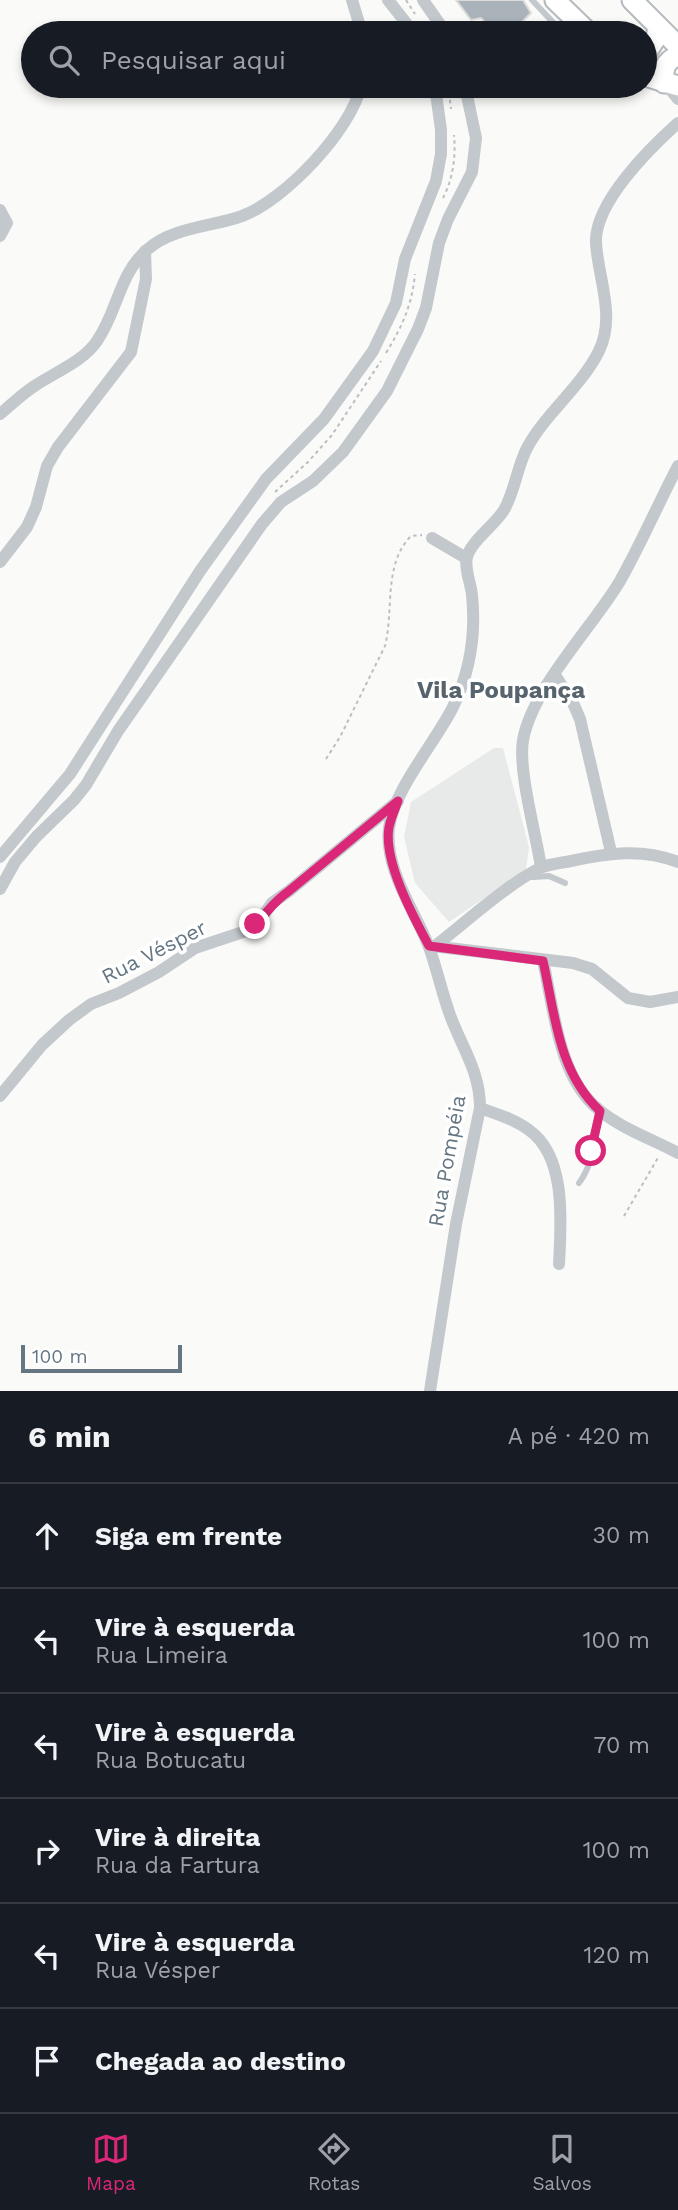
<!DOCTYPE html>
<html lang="pt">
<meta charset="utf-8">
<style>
:root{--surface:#171b24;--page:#242831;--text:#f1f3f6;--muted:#9ea1a6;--line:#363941;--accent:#db2777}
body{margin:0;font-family:"Work Sans",sans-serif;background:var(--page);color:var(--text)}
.scale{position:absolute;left:21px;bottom:18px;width:161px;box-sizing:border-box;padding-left:7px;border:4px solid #657683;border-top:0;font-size:19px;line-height:24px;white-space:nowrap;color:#657683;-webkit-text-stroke:5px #fff;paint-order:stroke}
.stop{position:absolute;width:21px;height:21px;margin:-16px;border:5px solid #db2777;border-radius:50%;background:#fff}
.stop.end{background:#db2777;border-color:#fff;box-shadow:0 2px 7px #0008}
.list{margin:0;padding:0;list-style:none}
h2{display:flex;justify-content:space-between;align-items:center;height:91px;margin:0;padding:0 28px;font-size:30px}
h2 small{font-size:23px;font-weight:400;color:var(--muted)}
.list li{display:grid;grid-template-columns:46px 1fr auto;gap:21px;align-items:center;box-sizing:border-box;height:105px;padding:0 28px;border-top:2px solid var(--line)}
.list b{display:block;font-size:26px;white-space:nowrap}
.list p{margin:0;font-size:23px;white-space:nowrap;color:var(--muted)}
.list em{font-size:23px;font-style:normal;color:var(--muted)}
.icon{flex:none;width:38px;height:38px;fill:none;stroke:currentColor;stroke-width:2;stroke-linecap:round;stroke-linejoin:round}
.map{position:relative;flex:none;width:678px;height:1391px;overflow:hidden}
.search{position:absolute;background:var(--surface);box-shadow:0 4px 10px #0003;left:21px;right:21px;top:21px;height:77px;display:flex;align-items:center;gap:18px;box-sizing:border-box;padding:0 24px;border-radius:38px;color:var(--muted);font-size:26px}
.sheet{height:721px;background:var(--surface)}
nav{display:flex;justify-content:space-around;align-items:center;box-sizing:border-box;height:98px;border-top:2px solid var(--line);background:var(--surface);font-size:19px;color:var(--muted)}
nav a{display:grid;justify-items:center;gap:4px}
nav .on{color:var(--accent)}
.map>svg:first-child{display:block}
</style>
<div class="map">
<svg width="678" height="1391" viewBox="0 0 678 1391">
<rect width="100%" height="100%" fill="#fafaf8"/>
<!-- built -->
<polygon fill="#e8e9e9" points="494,748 503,748 529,847 526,870 449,922 415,883 404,837 411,802"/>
<!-- building -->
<polygon fill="#aab3b9" stroke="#dcdcda" stroke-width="2" points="456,0 523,0 531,13 511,33 495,33 481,18 471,20"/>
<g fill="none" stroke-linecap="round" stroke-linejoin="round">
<defs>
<g id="primary">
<polyline points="555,0 589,33"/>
<polyline points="632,0 678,46"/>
<polyline points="645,55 656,38 658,27"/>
<polyline points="645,76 678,86"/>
<path d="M664 83C663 70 664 61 678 56"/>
</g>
</defs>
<!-- primary casing -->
<use href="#primary" stroke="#b5babe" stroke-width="23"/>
<!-- path -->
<g stroke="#bbbfc2" stroke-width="2" stroke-dasharray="3.5 3.5" stroke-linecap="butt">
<polyline points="406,0 415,14"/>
<polyline points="449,93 451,109"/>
<path d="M443 198C453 179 456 156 454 135"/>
<path d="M386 353C402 327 412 305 415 274"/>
<polyline points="275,492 308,462 332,435 381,361"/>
<path d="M326 759 340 737 385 646C394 611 383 564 411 536L422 535"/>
<polyline points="624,1216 659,1156"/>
</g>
<!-- service -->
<g stroke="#c3c8cc" stroke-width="6">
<polyline points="532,0 563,33"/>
<polyline points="533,877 549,876 565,883"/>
<path d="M579 1183C594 1163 595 1136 600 1112"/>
</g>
<!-- minor -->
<g stroke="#c3c8cc" stroke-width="12">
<polyline points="352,0 362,33"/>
<polyline points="388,0 414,33"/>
<polyline points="423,0 446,33"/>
<polyline points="665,83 678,99"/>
<polyline points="0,210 7,223 0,236"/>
<path d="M0 414C11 405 21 395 33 387 53 373 83 362 97 341 118 311 119 273 148 249 173 227 212 227 242 216 285 200 351 130 361 86"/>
<polyline points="432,538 466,558"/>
<polyline points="0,562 27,527 36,507 47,466 58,447 131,352 146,279 145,251"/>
<polyline points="555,675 573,703 580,719 611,852"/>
<polyline points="0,857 70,774 200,571 266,479 324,419 373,351 396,303 405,259 436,181 441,154 441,130 435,86"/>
<path d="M541 867C536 834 518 771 523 740 533 687 592 628 620 581 641 544 658 504 678 466"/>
<polyline points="0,889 15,862 36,837 74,800 86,785 118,731 262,524 281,502 313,481 343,452 387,391 418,329 426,308 439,243 448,219 472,172 476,138 465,86"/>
<polyline points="432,946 573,963 592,969 628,998 650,1002 678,997"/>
<path d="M435 946C466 922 505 886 540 868 549 864 561 863 571 861 608 853 642 848 678 862"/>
<path d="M543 961C554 1009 558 1076 598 1109 620 1128 652 1139 678 1153"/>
<polyline points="0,1096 42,1045 69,1020 91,1004 119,993 159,972 195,948 246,931 263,916 272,903 289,891 398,801"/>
<path d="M480 1108C497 1114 514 1119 529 1130 567 1157 561 1223 559 1264"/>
<path d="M430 1391 456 1224 480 1108C480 1071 462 1048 450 1015 442 993 437 969 429 947 415 911 384 869 389 828 394 789 435 743 453 707 470 672 476 634 472 595 471 584 464 568 467 557 471 541 495 525 504 510 515 491 517 467 527 448 545 414 581 387 599 351 616 316 598 278 596 243 594 203 650 148 678 123"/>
</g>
<!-- primary -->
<use href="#primary" stroke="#fff" stroke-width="19"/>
</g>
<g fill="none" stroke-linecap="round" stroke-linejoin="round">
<!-- route -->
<path stroke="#db2777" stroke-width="9" d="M255 924C269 911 272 903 289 891L398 801C395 809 391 818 389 827 383 861 413 916 429 946L543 961C555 1014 558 1072 600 1111L591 1151"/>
</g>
<g text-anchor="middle" stroke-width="7" stroke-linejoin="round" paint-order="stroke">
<!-- street labels -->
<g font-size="21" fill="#657683" stroke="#fff">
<text transform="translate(154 952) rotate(-27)" y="7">Rua Vésper</text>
<text transform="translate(447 1161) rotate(-80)" y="7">Rua Pompéia</text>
</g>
<!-- quarter labels -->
<g font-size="24" font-weight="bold" fill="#57646e" stroke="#fff">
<text x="501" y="698">Vila Poupança</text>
</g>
</g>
</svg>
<div class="scale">100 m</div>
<div class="stop" style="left:591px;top:1151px"></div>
<div class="stop end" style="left:255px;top:924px"></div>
<div class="search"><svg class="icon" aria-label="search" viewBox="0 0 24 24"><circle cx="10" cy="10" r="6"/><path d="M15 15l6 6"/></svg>Pesquisar aqui</div>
</div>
<section class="sheet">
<h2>6 min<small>A pé · 420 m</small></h2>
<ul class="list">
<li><svg class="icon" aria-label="ahead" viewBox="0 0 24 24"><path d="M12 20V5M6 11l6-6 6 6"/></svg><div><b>Siga em frente</b></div><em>30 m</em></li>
<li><svg class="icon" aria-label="left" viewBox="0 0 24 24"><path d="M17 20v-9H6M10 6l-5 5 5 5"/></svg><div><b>Vire à esquerda</b><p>Rua Limeira</p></div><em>100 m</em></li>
<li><svg class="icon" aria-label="left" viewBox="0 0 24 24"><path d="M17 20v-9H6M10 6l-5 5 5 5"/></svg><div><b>Vire à esquerda</b><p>Rua Botucatu</p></div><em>70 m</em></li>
<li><svg class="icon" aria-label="right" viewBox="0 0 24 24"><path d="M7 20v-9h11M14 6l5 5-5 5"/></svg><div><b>Vire à direita</b><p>Rua da Fartura</p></div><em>100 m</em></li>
<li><svg class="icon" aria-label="left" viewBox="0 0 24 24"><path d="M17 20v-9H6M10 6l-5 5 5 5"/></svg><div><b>Vire à esquerda</b><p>Rua Vésper</p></div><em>120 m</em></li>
<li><svg class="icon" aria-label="arrive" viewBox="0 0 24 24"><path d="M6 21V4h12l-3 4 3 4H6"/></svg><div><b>Chegada ao destino</b></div></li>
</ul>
</section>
<nav>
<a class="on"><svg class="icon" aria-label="map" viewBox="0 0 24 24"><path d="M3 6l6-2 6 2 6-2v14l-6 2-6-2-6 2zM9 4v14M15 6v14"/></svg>Mapa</a>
<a><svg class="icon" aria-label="directions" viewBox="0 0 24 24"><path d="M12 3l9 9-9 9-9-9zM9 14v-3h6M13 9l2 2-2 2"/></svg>Rotas</a>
<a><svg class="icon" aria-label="saved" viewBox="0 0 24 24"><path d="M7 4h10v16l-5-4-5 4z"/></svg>Salvos</a>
</nav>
